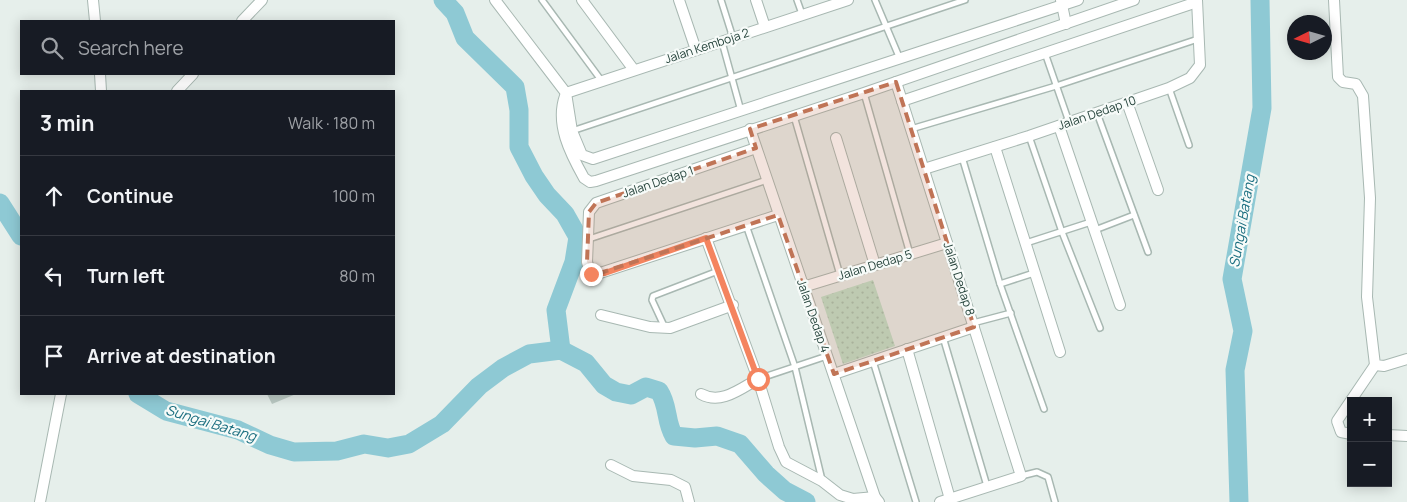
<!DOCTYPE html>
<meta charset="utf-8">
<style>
:root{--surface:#171b24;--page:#242831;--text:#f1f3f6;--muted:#9ea1a6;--line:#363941}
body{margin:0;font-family:Manrope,sans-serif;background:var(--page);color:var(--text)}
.controls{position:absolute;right:15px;bottom:15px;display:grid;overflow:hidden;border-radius:0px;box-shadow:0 2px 12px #0003}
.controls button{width:45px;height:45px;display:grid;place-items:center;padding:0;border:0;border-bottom:1px solid var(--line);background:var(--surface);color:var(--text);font:25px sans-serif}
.compass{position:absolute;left:1287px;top:15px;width:45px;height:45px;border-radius:50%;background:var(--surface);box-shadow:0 2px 12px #0003;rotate:265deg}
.stop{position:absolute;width:15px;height:15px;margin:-11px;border:4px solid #f4845f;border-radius:50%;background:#fff}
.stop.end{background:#f4845f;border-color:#fff;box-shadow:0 1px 5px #0008}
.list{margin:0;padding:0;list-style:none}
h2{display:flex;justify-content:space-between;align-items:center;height:65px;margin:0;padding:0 20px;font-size:21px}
h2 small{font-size:16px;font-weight:400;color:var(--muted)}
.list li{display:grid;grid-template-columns:32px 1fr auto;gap:15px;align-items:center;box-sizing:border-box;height:80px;padding:0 20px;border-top:1px solid var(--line)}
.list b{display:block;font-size:19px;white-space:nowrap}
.list em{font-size:16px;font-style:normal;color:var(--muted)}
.icon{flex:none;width:28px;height:28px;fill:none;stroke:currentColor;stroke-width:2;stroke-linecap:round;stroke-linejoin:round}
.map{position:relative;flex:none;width:1407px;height:502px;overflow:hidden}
.search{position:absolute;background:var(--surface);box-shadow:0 2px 12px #0003;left:20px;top:20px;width:375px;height:55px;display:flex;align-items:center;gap:12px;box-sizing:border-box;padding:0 18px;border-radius:0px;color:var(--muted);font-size:19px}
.panel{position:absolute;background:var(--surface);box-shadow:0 2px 12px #0003;left:20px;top:90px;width:375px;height:305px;border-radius:0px}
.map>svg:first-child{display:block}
</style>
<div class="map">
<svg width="1407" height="502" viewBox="0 0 1407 502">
<defs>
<pattern id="park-dots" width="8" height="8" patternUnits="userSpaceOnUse" patternTransform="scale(1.25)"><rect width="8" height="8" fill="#bfe0c8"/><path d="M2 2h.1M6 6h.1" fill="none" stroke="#a4c1ad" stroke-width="1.8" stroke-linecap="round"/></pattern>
</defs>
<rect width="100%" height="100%" fill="#e6efeb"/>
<!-- park -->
<polygon fill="url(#park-dots)" points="873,280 895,346 843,364 821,297"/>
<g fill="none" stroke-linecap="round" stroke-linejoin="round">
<!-- river -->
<g stroke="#8ec9d4" stroke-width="19">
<polyline points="443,0 455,13 465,38 515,87 519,110 519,147 534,176 547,195 565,214 578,237 574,262 556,310 561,350"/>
<polyline points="0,203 21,236"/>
<path d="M138 394 166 411 238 430 270 445 294 452 337 451 364 444 388 448 409 444 442 424 479 386 503 368 529 354 561 350 586 363 604 385 616 392 631 395 646 387 659 391C669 406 665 421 674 436L695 438 717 436 740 444 766 474 785 491 806 502"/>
<polyline points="1239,502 1235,370 1243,331 1232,279 1262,108 1260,0"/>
</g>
</g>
<!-- building -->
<polygon fill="#bbcac4" points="267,394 296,394 272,404"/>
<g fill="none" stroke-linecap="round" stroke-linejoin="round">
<defs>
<g id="service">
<polyline points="542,0 601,80"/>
<polyline points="721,0 733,38"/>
<polyline points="797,0 802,14"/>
<polyline points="875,0 900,59"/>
<polyline points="722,42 741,111"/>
<polyline points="1045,53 1069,122"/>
<polyline points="1169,88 1189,145"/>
<polyline points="864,93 910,254"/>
<polyline points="1097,113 1148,252"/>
<polyline points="794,116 840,275"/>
<polyline points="911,129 1056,86 1198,39"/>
<polyline points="572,131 965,0"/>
<polyline points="1029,136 1062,232 1100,328"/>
<polyline points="962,157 1000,284 1044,409"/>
<polyline points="746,225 795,367 822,480"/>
<polyline points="1095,230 1134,215"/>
<polyline points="589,239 767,180"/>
<polyline points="1026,243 1091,222"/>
<polyline points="1000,284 1034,273"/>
<polyline points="973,323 1011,313"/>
<polyline points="665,328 652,300 653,296 718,271"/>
<polyline points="943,337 987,486"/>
<polyline points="873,361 916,502"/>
<polyline points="758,379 827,356"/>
<polyline points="1021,476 1037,472 1048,477 1055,502"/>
</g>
<g id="minor">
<polyline points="93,0 95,21"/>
<polyline points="495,0 566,93 572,131 582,155 593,159 1078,0"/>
<polyline points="582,0 634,70"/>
<polyline points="679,0 696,50"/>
<polyline points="756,0 765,27"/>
<polyline points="1061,0 1066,24"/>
<polyline points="1334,0 1338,77 1343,82 1356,84 1363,96 1370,198 1367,297 1375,365 1384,366 1407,359"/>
<polyline points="242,21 262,0"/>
<polyline points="100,74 101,91"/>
<polyline points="896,82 1021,476 940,502"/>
<polyline points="177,91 193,74"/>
<polyline points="566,93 848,0"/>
<path d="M565 96C555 124 570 153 584 178L590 182 596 181 864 93 1134 0"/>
<polyline points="902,101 1197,2"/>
<polyline points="1127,102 1158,190"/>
<polyline points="1059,126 1120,305"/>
<polyline points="750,129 875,497 879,502"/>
<polyline points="836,138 875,265"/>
<polyline points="995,147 1060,352"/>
<polyline points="756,148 596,203 589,212 587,262 590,272 594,275 778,215"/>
<polyline points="924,169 1029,136 1169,88 1190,78 1200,65 1197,0"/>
<polyline points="706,238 758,379 779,447 786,462 822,481 840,495 853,499 875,497"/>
<polyline points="803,287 947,243"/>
<polyline points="601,315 650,327 670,328 733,305"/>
<polyline points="907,349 950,499"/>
<polyline points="834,374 974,327"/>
<path d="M701 394C721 405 740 389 758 379"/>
<polyline points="1351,434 1341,432 1337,421 1375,365"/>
<polyline points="1388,435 1407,436"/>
<polyline points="611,465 633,476 671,480 685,487 689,502"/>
<polyline points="40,502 61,394"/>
</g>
</defs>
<!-- service casing -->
<use href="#service" stroke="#a8b8b2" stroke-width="8"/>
<!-- minor casing -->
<use href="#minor" stroke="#a8b8b2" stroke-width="12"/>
<!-- service -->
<use href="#service" stroke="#fff" stroke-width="5"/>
<!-- minor -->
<use href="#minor" stroke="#fff" stroke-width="10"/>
</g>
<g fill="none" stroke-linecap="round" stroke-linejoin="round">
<!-- route -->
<polyline stroke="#f4845f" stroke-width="6" points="591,274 605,273 706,238 758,379"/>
</g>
<!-- marked area -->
<path fill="#c07456" fill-opacity="0.2" stroke="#c07456" stroke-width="4" stroke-dasharray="10 6" stroke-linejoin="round" d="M896 82 974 327 834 374 778 215 594 275 587 262 589 212 596 203 756 148 750 129Z"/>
<g text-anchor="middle" stroke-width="4.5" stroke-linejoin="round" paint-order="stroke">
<!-- street labels -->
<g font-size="12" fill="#24423a" stroke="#f7fbf9">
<text transform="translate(707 46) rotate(-18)" y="4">Jalan Kemboja 2</text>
<text transform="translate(1097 113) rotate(-19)" y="4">Jalan Dedap 10</text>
<text transform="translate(658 182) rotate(-19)" y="4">Jalan Dedap 1</text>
<text transform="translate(875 265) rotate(-17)" y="4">Jalan Dedap 5</text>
<text transform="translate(959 279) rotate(72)" y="4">Jalan Dedap 8</text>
<text transform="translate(813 316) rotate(71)" y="4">Jalan Dedap 4</text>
</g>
<!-- water labels -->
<g font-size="14" font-style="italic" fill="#1c6f80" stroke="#f7fbf9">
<text transform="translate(1242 221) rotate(-80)" y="5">Sungai Batang</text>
<text transform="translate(211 423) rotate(17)" y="5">Sungai Batang</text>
</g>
</g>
</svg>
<div class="controls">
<button>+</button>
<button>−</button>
</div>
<svg class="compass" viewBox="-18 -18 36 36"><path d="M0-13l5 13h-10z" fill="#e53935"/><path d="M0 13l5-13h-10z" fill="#9ea1a6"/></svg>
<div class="stop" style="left:758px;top:379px"></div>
<div class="stop end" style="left:591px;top:274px"></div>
<div class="search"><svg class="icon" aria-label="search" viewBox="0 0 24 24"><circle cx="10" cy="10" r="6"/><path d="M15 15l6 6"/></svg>Search here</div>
<section class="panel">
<h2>3 min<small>Walk · 180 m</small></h2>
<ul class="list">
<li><svg class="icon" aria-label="ahead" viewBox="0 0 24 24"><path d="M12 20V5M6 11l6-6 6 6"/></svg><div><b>Continue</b></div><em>100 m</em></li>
<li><svg class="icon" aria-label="left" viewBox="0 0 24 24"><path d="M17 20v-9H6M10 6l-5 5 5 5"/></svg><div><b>Turn left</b></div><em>80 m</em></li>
<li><svg class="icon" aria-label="arrive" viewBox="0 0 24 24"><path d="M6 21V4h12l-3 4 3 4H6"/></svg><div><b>Arrive at destination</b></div></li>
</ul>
</section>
</div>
